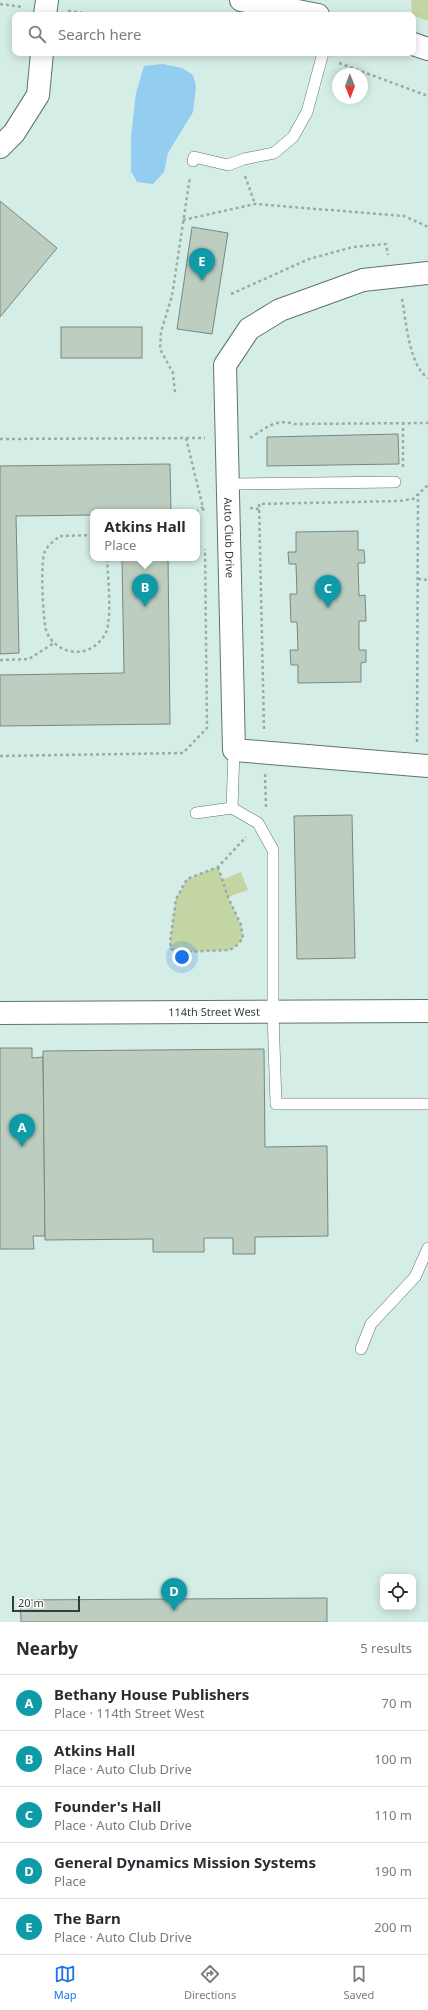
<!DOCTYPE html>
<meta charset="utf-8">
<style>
:root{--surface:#fff;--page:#f2f2f3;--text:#2b2b33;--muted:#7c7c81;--line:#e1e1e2;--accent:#1a73e8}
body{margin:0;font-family:"Noto Sans",sans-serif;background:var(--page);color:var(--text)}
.controls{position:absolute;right:12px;bottom:12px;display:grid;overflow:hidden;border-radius:8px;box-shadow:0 2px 10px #0003}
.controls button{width:36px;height:36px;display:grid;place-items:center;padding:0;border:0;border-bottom:1px solid var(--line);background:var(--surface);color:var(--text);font:20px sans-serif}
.compass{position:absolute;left:332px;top:68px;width:36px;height:36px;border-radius:50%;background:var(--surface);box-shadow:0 2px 10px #0003;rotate:179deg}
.scale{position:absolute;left:12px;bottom:10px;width:68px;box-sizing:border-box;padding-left:4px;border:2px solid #343d3b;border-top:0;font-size:11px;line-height:14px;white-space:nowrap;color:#343d3b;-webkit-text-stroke:3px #fff;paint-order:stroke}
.you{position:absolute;left:182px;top:957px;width:14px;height:14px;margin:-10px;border:3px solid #fff;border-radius:50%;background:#1a73e8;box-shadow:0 0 0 6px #1a73e833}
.badge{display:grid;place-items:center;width:26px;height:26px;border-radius:50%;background:var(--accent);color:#fff;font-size:13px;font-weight:700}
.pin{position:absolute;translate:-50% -33px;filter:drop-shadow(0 1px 2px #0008)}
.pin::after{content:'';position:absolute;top:21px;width:14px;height:12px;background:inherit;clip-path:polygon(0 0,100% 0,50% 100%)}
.popup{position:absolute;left:90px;top:509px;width:110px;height:52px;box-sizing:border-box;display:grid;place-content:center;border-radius:8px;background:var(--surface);filter:drop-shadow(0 1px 3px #0005);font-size:13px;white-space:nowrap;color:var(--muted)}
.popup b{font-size:15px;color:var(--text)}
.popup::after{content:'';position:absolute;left:50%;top:100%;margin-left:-8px;border:8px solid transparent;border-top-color:var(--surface)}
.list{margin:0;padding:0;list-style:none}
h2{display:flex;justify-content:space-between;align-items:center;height:52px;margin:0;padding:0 16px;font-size:17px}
h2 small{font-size:13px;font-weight:400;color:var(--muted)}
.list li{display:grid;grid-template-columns:26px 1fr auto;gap:12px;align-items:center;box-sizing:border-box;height:56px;padding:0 16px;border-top:1px solid var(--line)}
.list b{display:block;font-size:15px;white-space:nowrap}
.list p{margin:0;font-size:13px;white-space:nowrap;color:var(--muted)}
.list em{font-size:13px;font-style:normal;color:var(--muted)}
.icon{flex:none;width:22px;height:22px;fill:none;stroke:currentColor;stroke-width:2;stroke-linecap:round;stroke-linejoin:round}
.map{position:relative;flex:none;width:428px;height:1622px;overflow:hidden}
.search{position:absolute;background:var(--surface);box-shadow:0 2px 10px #0003;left:12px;right:12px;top:12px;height:44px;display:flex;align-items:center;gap:10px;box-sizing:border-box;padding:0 14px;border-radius:8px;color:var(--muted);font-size:15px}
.sheet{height:332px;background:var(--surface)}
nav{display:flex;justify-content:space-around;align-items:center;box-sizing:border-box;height:56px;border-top:1px solid var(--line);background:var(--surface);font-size:11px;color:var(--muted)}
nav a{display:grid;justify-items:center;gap:2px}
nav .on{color:var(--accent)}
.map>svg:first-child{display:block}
</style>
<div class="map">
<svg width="428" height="1622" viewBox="0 0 428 1622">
<rect width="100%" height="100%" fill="#d5ede7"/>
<!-- green -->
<g fill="#c4d5a4">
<polygon points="411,0 428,0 428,21 412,15"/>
<polygon points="218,867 222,880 241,872 248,890 228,897 241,925 243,938 237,945 230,950 181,952 171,949 170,942 176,899 187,879"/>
</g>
<!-- water -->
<polygon fill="#93cdef" points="163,64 182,68 193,75 196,86 193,112 168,153 164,172 153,184 137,182 131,171 131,136 136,93 144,66"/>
<!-- building -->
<g fill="#bdcec1" stroke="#79887c">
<polygon points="0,201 57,248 0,317"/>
<polygon points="192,227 228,233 212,334 177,329"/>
<rect x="61" y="327" width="81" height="31"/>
<polygon points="398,434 399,464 267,466 267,437"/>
<polygon points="170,464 171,512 93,512 93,515 16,516 19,653 0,654 0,466"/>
<polygon points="358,531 358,550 364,550 365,563 358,563 359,596 365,595 366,621 359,621 359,650 366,650 366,662 361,663 361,682 298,683 298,665 291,665 290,650 298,650 297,622 291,622 290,594 297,594 296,564 289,564 288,552 296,552 296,532"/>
<polygon points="122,558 168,558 170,724 0,726 0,675 124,673"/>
<polygon points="352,815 355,958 297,959 294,816"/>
<polygon points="0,1048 32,1048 32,1058 43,1057 45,1236 33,1236 34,1249 0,1249"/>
<polygon points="264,1049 265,1147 327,1146 328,1236 255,1237 255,1254 233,1254 233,1238 204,1238 204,1252 153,1252 153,1239 45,1240 43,1051"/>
<polygon points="327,1598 327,1622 21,1622 20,1600"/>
</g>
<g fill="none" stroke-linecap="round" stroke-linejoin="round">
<defs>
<g id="service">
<polyline points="193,161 194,157 228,165 244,159 274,153 293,137 307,112 323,53"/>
<polyline points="227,484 395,482"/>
<polyline points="232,808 258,823 273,850 273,1013 276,1104 428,1104"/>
<polyline points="196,813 232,808 234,750"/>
<polyline points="361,1349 371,1324 415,1277 428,1248"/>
</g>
<g id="minor">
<polyline points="45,15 47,0"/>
<polyline points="0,147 14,133 38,95 42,53"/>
<path id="s1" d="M428 273 363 280 280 310 249 329 225 365 234 750 428 766"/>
<path id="s2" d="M0 1013 428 1011"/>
</g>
<g id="tertiary">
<polyline points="241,0 318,15"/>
<polyline points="413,44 428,49"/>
</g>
</defs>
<!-- service casing -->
<use href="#service" stroke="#5f746f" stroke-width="12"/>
<!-- minor casing -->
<use href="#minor" stroke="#5f746f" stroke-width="24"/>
<!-- tertiary casing -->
<use href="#tertiary" stroke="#5f746f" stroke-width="24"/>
<!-- path -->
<g stroke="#9aaca8" stroke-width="2.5" stroke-dasharray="3 3" stroke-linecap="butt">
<polyline points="0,4 23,7"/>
<polyline points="68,11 101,15"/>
<polyline points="339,63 428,96"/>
<polyline points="245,176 255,204"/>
<polyline points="183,220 255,204 404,216 428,227"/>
<polyline points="231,294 309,259 353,247 386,244 388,255"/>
<path d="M402 299C406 320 409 366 428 378"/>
<polyline points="175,392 173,373 160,349 161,332 172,296 190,177"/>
<polyline points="186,438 204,512"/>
<path d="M250 438C265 429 275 418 294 424L428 423"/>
<polyline points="0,439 205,438"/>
<polyline points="403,467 403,424"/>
<polyline points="250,508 259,509"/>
<polyline points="196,512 203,507"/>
<path d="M93 535 60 536C55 540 47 546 45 551 40 560 43 620 46 630 52 649 76 658 93 647 100 642 107 635 108 625 111 605 108 579 107 558"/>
<polyline points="418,579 428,580"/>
<polyline points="0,660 29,659 54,643"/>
<polyline points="264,729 259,504 399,501 413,499 428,485"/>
<polyline points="417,742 418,494"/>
<polyline points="0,756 183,753 207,728 205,549"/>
<polyline points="265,774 266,807"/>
<polyline points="218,867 228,897 241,925 243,938 237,945 230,950 181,952 171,949 170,942 176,899 187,879 218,867 246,837"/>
</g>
<!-- service -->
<use href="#service" stroke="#fff" stroke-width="11"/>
<!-- minor -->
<use href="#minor" stroke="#fff" stroke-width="22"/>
<!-- tertiary -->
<use href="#tertiary" stroke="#fff" stroke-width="22"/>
</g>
<g text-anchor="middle" stroke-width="4" stroke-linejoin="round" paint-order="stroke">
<!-- street labels -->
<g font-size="11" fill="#343d3b" stroke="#fff">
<text dy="4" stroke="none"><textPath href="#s1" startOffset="406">Auto Club Drive</textPath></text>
<text dy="4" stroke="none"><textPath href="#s2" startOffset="214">114th Street West</textPath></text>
</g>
</g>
</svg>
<div class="controls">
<button><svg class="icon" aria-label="locate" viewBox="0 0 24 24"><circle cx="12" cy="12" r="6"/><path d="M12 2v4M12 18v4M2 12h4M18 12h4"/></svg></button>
</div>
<svg class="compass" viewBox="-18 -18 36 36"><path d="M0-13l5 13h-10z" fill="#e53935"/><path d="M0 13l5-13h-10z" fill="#7c7c81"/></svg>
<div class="scale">20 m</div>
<div class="you"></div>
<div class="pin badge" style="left:22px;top:1147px;background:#0f9aa8">A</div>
<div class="pin badge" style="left:145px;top:607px;background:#0f9aa8">B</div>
<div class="popup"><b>Atkins Hall</b>Place</div>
<div class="pin badge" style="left:328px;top:608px;background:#0f9aa8">C</div>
<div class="pin badge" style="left:174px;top:1611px;background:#0f9aa8">D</div>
<div class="pin badge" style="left:202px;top:281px;background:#0f9aa8">E</div>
<div class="search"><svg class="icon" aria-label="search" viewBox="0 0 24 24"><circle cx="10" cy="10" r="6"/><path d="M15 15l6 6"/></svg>Search here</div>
</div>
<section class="sheet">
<h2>Nearby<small>5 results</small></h2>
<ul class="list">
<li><span class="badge" style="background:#0f9aa8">A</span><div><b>Bethany House Publishers</b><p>Place · 114th Street West</p></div><em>70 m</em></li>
<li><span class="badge" style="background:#0f9aa8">B</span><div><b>Atkins Hall</b><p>Place · Auto Club Drive</p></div><em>100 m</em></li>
<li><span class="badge" style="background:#0f9aa8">C</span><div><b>Founder's Hall</b><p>Place · Auto Club Drive</p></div><em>110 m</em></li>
<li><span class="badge" style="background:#0f9aa8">D</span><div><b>General Dynamics Mission Systems</b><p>Place</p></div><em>190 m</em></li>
<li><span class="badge" style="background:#0f9aa8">E</span><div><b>The Barn</b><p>Place · Auto Club Drive</p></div><em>200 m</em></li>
</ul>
</section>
<nav>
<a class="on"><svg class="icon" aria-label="map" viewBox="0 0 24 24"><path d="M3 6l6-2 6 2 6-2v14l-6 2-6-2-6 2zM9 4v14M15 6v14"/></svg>Map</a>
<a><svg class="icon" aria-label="directions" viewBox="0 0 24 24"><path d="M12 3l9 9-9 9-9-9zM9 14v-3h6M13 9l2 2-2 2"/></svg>Directions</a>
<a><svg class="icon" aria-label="saved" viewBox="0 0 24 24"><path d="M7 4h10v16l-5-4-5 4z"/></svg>Saved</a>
</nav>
